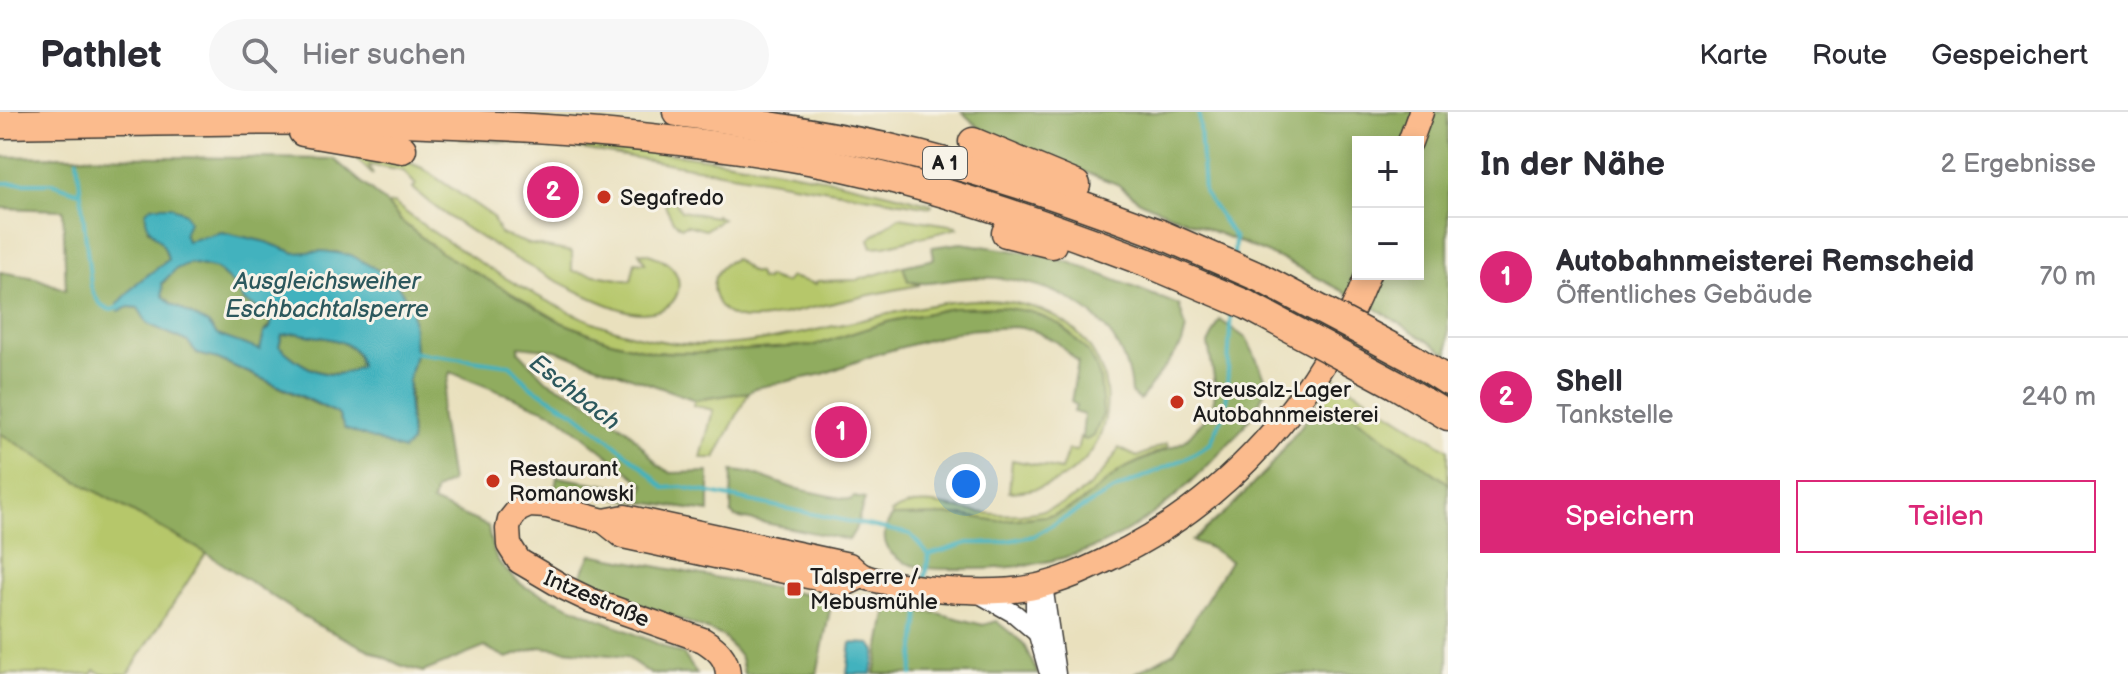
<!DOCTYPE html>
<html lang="de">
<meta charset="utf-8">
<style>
:root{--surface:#fff;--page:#f7f7f7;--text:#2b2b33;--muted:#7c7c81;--line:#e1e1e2;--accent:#db2777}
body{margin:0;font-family:"Balsamiq Sans",sans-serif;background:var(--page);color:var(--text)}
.controls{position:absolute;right:24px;top:24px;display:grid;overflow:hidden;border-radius:0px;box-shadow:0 4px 12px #0003}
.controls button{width:72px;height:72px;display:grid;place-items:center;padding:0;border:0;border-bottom:2px solid var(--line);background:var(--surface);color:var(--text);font:40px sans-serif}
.you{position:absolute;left:966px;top:372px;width:28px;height:28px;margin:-20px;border:6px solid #fff;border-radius:50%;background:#1a73e8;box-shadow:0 0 0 12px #1a73e833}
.badge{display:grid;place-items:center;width:52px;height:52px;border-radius:50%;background:var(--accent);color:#fff;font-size:26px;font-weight:700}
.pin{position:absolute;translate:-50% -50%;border:4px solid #fff;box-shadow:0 2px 8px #0006}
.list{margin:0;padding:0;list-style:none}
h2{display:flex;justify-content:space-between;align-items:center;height:104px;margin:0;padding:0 32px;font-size:34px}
h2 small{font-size:26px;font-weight:400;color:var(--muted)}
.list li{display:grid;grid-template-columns:52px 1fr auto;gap:24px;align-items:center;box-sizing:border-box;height:120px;padding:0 32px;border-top:2px solid var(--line)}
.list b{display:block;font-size:30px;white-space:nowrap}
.list p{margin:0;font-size:26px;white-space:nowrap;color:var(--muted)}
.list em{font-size:26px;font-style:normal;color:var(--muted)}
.actions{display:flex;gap:16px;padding:24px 32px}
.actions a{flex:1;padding:18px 0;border:2px solid var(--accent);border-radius:0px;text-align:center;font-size:28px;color:var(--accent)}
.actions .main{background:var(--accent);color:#fff}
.icon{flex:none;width:44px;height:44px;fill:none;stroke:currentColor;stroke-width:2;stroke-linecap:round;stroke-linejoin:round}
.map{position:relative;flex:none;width:1448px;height:562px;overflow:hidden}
header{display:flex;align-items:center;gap:48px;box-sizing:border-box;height:112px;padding:0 40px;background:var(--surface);border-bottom:2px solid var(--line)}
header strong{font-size:38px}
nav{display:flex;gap:44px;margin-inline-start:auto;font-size:28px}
.search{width:560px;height:72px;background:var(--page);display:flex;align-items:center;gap:20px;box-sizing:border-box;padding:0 28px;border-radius:44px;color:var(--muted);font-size:30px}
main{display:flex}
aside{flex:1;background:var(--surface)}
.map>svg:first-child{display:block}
</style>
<header>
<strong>Pathlet</strong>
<div class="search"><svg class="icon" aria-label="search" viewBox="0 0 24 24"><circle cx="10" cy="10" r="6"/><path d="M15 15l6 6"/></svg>Hier suchen</div>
<nav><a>Karte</a><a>Route</a><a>Gespeichert</a></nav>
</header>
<main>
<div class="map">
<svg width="1448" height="562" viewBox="0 0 1448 562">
<rect width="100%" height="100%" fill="#f7f3e8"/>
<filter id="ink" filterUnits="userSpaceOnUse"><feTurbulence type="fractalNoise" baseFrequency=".0125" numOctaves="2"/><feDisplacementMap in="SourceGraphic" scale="16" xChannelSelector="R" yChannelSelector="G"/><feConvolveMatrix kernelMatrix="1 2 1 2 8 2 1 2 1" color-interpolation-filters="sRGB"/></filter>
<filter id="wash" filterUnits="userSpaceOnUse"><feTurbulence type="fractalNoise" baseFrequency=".006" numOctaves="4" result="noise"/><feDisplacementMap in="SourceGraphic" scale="32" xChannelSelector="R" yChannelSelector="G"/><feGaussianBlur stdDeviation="1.8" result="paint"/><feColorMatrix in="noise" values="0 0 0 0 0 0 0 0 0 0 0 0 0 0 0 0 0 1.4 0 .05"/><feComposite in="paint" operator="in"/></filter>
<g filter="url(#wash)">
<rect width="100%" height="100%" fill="#e9e0bd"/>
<!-- green -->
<g fill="#b6c76a" stroke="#697243" stroke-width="2">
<path d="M459 27C619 31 777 50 932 92L931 95 558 33Z"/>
<path d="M348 39 396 45 422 56 492 104 500 122 529 132 572 140V159L631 169 635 150 645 151 639 140C658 143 683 155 678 179 673 199 650 203 632 200 587 192 445 110 413 76L416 73 403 59 369 53 373 63Z"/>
<polygon points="673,87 681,99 716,105 716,103 722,107 705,118 687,113 681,115 673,109 665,93 667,88"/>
<path d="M394 91C420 113 450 131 479 150 553 196 631 237 721 233 766 231 809 219 853 210 910 198 974 177 1032 195 1141 229 1128 377 1009 380L1012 348 1061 358 1068 338 1077 339 1080 325 1082 327 1094 324 1073 224 952 196 887 210 816 233 704 241 654 240 607 228 563 211 440 140 401 109 387 92Z"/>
<polygon points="899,105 956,114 958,116 885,134 872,135 869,127"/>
<path d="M735 147 751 160 758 161 760 167 766 168 767 165 785 171 790 165 816 172 817 169 858 168 903 154 908 169 920 173C881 180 842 189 804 198 786 202 767 208 748 207 711 207 699 160 735 147Z"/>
<polygon points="1332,264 1448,337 1448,371 1345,298 1320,290"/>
<polygon points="749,280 715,346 701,346 713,298 693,293 695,288"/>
<polygon points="0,321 72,366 206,441 128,562 102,562 95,558 92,562 0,562"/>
<path d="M1167 331 1168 335 1121 358 1079 392 1054 403 998 409 961 403 893 404 891 401C915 384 944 394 970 399 1035 410 1086 396 1119 336L1137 345Z"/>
</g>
<!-- forest -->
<g fill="#90ac5e" stroke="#56643d" stroke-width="2" fill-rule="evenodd">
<path d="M962 0H1448V242L1375 196 1286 149 1141 90 1117 72 1050 47 978 15ZM1358 30H1418V162H1358Z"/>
<path d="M68 44 334 47 387 92 401 109 440 140 563 211 607 228 654 240 704 241 816 233 887 210 952 196 1001 195 1032 200 1061 213 1087 239 1095 252 1100 267 1103 302 1094 324 1086 328 1082 327 1084 303 1074 300 1076 293 1071 290 1078 250 1057 230 1031 217 1013 215 964 218 877 242 823 262 755 276 749 280 695 288 555 238 519 234 518 239 547 269 581 285 629 319 658 353 671 361 709 360V400L555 377 557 365 642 379 645 373 556 302 450 260 440 300 451 370 436 378 432 390 488 414C492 447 500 455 525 475L684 543 697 562H651L626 545 540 535 507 546 485 535 423 560 400 553 315 512 206 441 72 366 0 321V160L36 166 66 178 63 98 0 96V45ZM186 115 184 122 187 130 222 120 266 130 295 141 337 140 411 194 415 242 409 266 411 331 345 317 338 302 218 247 198 242 188 230 148 212 142 200 138 196 129 195 137 171 168 148 163 130 148 117Z"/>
<path d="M961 131 1036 142 1069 150 1179 193 1186 216 1182 232 1140 288 1131 281C1126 198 1041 161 969 166 948 167 928 175 908 169L903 154 934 147 932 135Z"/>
<polygon points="190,151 217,157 234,173 245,190 265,200 273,210 264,221 260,239 217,223 208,212 172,192 163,184 162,172 176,156"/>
<path d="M1220 208 1247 227 1268 272C1252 309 1238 322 1211 350 1136 429 1070 458 962 457 940 457 910 459 892 442 881 430 883 415 893 404L961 403 998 409 1054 403 1079 392 1121 358 1185 329 1212 298 1216 277 1208 232Z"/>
<path d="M297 221C319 227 357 223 360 254 330 272 303 256 279 234L282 223Z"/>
<polygon points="1320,290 1345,298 1448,371 1448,562 1134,562 1174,540 1230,449 1210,436 1192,429 1230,396 1267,358"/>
<polygon points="732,359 752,361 793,376 850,388 854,385 865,387 855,418 849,428 735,405 731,401"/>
<path d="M591 442C671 458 752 471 832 488L817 562H744L741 546 723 524 579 468Z"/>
<polygon points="887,496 937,501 983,513 996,509 1023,531 1038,562 875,562"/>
</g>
<!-- water -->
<g fill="#43b2be" stroke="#30676d" stroke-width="2" fill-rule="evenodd">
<path d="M152 94H171L185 101 189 110 184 122 187 129 222 120 266 130 295 141 323 139 351 143 381 160 398 174 411 194 413 207 415 242 409 266 408 284 411 331 403 338 345 317 338 302 308 287 218 247 198 242 188 230 148 212 138 196 129 195 119 199 117 193 137 171 168 148C165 123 143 123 146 99ZM190 151 217 157 234 173 245 190 265 200 272 209 270 216 264 221 260 238 217 223 208 212 172 192 163 184 162 171 176 157ZM297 221C319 227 358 223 360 254 330 273 303 256 279 234L282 223Z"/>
<polygon points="851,531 871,532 876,539 872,562 847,562"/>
</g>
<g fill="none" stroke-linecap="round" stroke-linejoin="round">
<!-- stream -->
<g stroke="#43b2be" stroke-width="4">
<polyline points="1199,0 1204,80 1235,126 1234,144"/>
<path d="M77 47 91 174C95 186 99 194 111 198L120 195"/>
<polyline points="0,71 52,71 79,80"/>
<polyline points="412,240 510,253 530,274 577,302 642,354 664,376 682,375 910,422 929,443 924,469"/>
<polyline points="929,443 968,431 997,431 1033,424 1114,378 1186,346 1210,332 1226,297 1231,197"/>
<polyline points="912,562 921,485"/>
</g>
</g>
</g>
<g filter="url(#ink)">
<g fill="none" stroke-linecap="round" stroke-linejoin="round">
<defs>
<g id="minor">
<polyline points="1043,473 1056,562"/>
<polyline points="1035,475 1035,512 1048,558"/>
<polyline points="976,480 1015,502 1036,520"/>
</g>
<g id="major">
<polyline points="1410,30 1421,0"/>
<polyline points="604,409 623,424 845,472 862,464"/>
<path d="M728 562C727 545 716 536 703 528L592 489 565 476 519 449 509 433 508 417 510 408 518 398 529 393 547 394 604 409 625 405 849 453C853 456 858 462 863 464 878 471 929 477 947 478 977 480 1009 481 1038 474 1062 469 1085 458 1106 448 1228 391 1319 286 1368 162"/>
</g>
<g id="highway">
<path d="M677 0C748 10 819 21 889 36 981 57 1070 88 1158 121"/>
<path d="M0 12C275 7 554 0 825 51 936 74 1043 111 1148 151"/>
<polyline points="303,20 402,37"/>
<polyline points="973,30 1076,73"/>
<polyline points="1006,121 1052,132"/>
<polyline points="1412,246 1448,269"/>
<polyline points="1396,273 1448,304"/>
</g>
</defs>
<!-- minor casing -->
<use href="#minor" stroke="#3b3934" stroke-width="21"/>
<!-- major casing -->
<use href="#major" stroke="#3b3934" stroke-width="27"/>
<!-- highway casing -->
<use href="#highway" stroke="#3b3934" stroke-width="31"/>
<!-- minor -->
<use href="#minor" stroke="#fff" stroke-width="18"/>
<!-- major -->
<use href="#major" stroke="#fbbb8d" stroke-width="24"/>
<!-- highway -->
<use href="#highway" stroke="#fbbb8d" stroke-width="28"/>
<defs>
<g id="highway-bridge">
<polyline points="1158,121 1261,166 1412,246"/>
<polyline points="1148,151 1247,193 1396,273"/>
</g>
</defs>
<!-- highway-bridge casing -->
<use href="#highway-bridge" stroke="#3b3934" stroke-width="31" stroke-linecap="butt"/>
<!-- highway-bridge -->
<use href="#highway-bridge" stroke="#fbbb8d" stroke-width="28"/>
</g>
</g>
<!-- markers -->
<g fill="#c8321e" stroke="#f7f3e8" stroke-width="3">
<circle cx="604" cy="85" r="8"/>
<circle cx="1177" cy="290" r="8"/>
<circle cx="493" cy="369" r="8"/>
<rect x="786" y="469" width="16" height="16" rx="4"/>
</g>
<g text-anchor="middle" stroke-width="6" stroke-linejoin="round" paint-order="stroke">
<!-- shield labels -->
<rect fill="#f7f3e8" stroke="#5e5c59" stroke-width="2" x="923" y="35" width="44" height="32" rx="6"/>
<g font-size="20" font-weight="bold" fill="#1c1c1c">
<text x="945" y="58">A 1</text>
</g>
<!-- poi labels -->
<g font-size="22" fill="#1c1c1c" stroke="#f7f3e8" text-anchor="start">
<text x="620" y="93">Segafredo</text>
<text x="1193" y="285">Streusalz-Lager<tspan x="1193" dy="25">Autobahnmeisterei</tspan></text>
<text x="509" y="364">Restaurant<tspan x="509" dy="25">Romanowski</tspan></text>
<text x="810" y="472">Talsperre /<tspan x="810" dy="25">Mebusmühle</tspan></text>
</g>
<!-- street labels -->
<g font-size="22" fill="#1c1c1c" stroke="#f7f3e8">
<text transform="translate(597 486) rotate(23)" y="8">Intzestraße</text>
</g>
<!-- water labels -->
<g font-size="24" font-style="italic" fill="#2c585d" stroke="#f7f3e8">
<text x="327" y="177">Ausgleichsweiher<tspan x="327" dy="28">Eschbachtalsperre</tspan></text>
<text transform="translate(575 280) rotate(38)" y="8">Eschbach</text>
</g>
</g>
</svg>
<div class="controls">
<button>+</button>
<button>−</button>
</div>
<div class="you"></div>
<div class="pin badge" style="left:841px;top:320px">1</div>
<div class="pin badge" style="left:553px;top:80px">2</div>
</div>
<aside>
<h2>In der Nähe<small>2 Ergebnisse</small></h2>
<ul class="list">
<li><span class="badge">1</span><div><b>Autobahnmeisterei Remscheid</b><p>Öffentliches Gebäude</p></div><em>70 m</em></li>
<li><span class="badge">2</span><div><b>Shell</b><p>Tankstelle</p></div><em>240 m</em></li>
</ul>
<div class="actions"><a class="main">Speichern</a><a>Teilen</a></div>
</aside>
</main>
